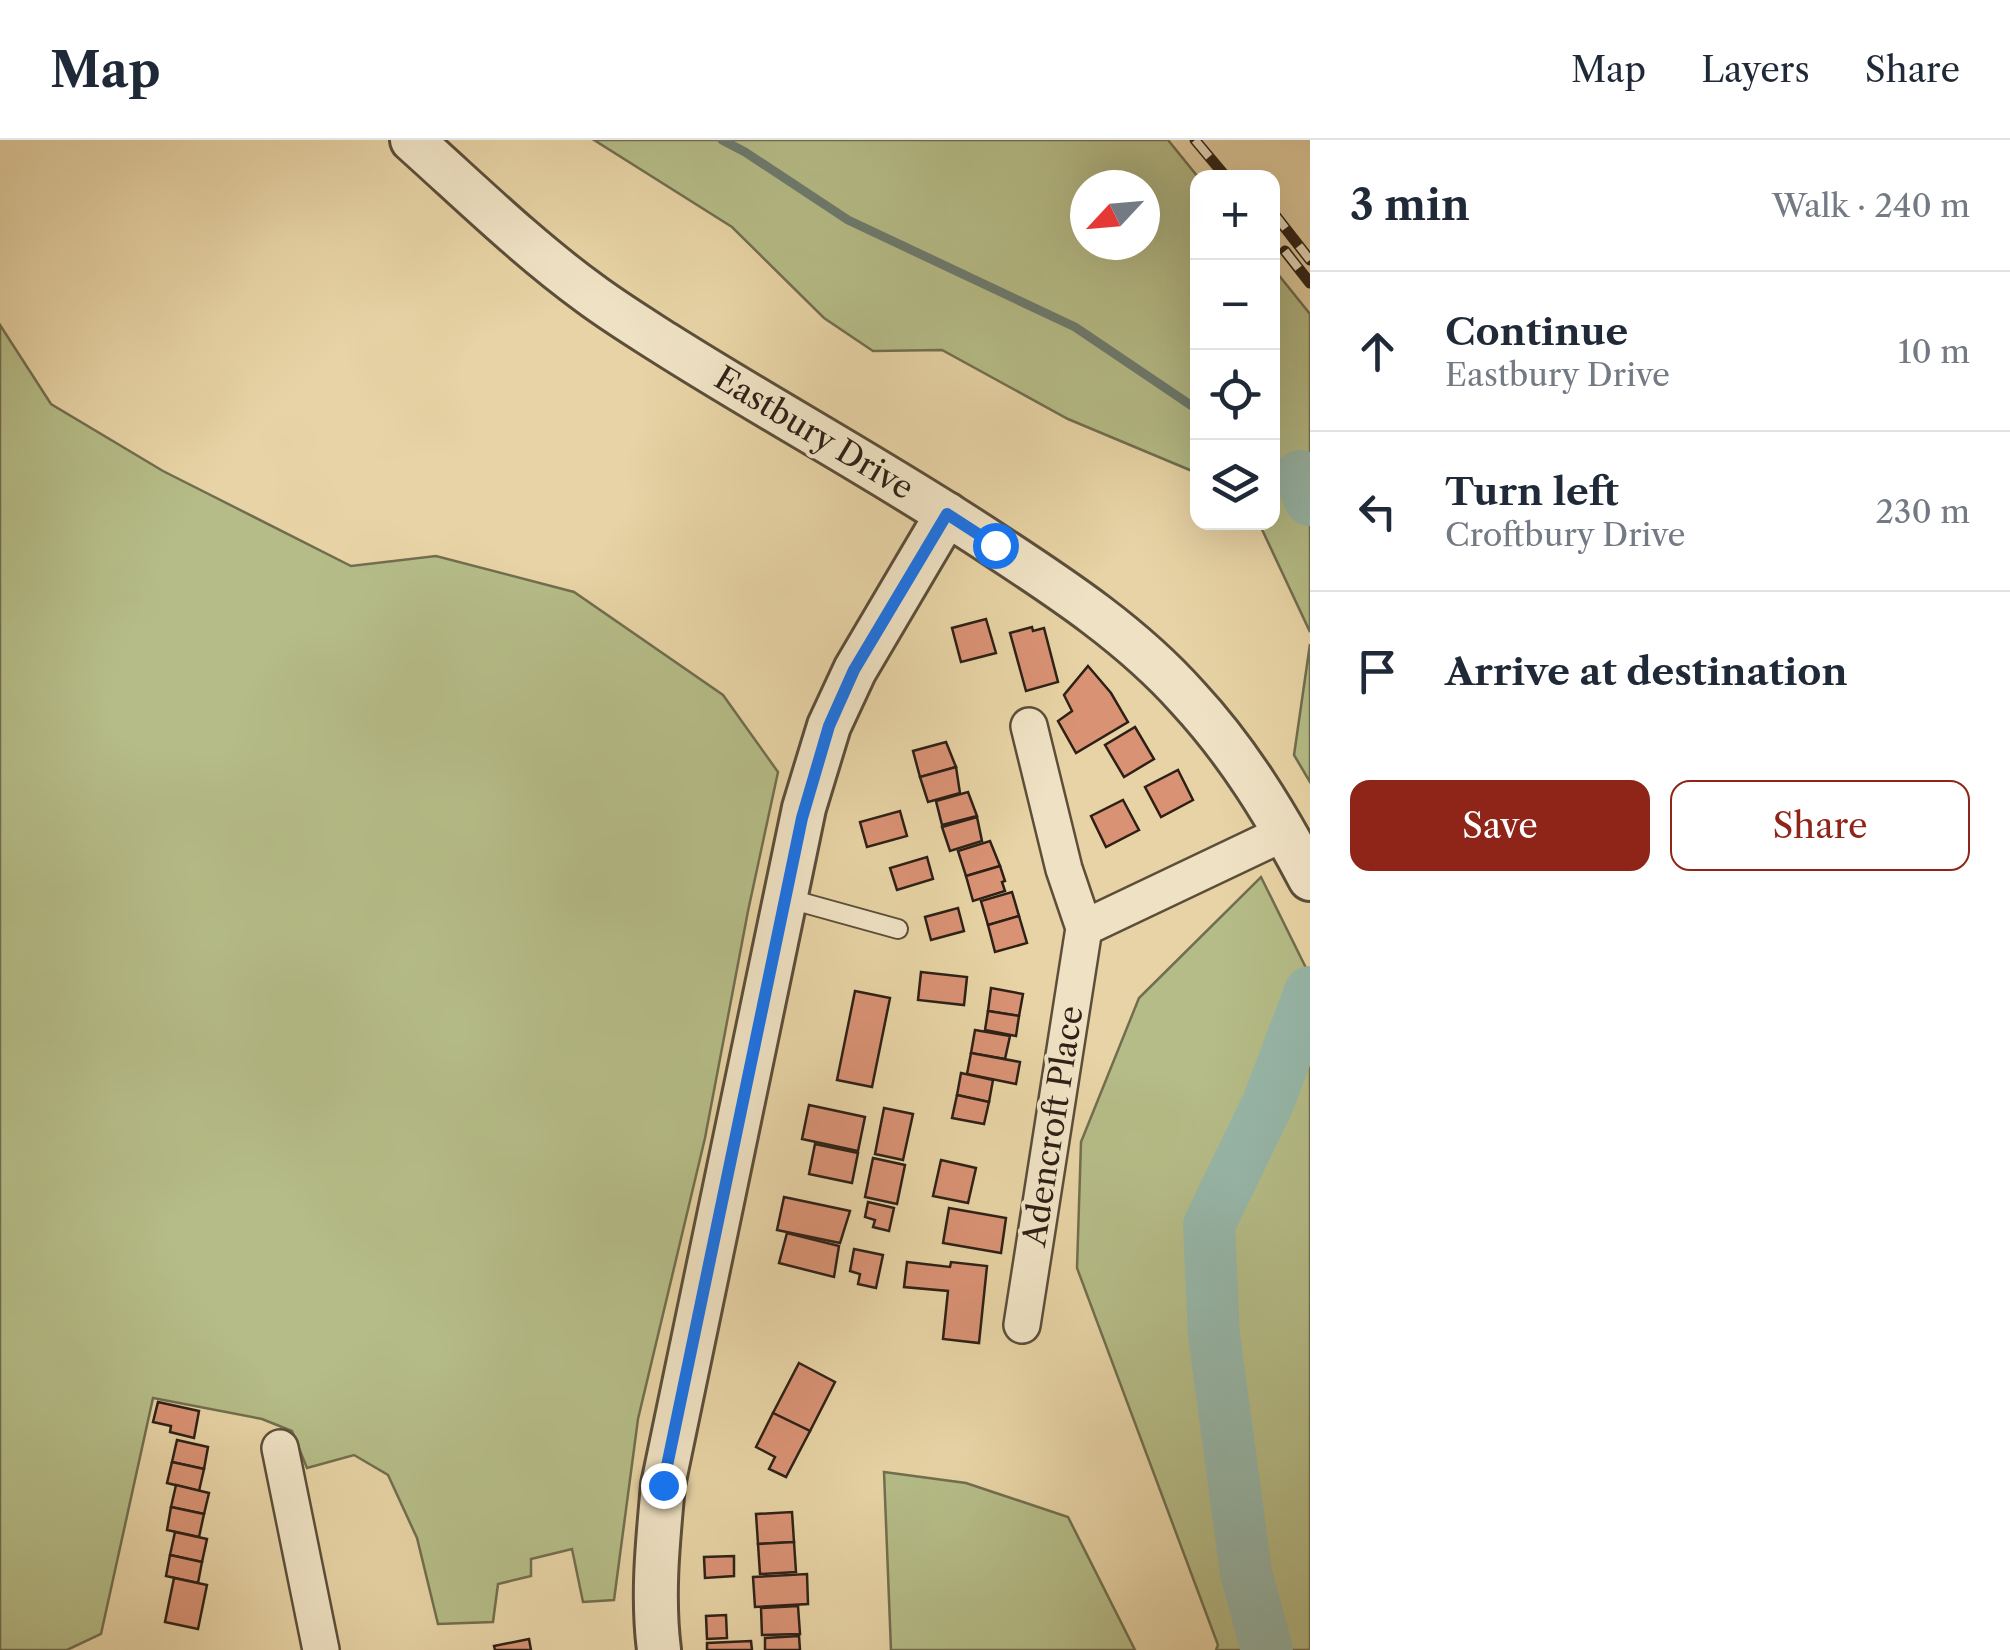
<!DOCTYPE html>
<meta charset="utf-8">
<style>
:root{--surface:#fff;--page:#f2f2f3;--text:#1f2937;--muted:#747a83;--line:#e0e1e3;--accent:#8f2418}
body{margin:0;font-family:"Libre Caslon Text",serif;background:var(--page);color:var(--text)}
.controls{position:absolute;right:30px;top:30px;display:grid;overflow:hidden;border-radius:20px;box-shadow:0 10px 40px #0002}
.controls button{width:90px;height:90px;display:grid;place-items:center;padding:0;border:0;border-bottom:2px solid var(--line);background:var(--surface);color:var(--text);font:50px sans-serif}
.compass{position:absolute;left:1070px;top:30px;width:90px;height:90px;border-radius:50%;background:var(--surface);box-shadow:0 10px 40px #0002;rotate:244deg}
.stop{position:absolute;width:30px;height:30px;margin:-22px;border:8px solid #1a73e8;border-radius:50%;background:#fff}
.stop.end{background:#1a73e8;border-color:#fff;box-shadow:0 2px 10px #0008}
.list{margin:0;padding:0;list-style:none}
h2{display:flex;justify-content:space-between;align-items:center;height:130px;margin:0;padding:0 40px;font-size:42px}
h2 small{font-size:32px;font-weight:400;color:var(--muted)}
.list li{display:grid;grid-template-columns:65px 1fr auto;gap:30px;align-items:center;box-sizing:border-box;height:160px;padding:0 40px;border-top:2px solid var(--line)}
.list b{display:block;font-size:38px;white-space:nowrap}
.list p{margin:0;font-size:32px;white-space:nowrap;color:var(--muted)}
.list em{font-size:32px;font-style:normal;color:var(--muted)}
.actions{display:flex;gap:20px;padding:30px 40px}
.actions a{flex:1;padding:22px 0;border:2px solid var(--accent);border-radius:20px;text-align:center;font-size:35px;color:var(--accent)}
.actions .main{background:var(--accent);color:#fff}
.icon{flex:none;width:55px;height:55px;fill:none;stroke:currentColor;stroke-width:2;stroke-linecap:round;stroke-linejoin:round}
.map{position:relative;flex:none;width:1310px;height:1510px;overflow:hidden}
header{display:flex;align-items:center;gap:60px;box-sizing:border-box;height:140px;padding:0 50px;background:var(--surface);border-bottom:2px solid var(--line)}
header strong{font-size:48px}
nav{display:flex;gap:55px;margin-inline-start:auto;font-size:35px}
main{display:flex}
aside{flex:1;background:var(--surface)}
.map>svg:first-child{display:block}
</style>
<header>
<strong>Map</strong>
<nav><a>Map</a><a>Layers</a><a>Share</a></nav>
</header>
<main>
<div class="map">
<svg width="1310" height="1510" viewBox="0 0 1310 1510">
<rect width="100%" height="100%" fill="#e7d3a5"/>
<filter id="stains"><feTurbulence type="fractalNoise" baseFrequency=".002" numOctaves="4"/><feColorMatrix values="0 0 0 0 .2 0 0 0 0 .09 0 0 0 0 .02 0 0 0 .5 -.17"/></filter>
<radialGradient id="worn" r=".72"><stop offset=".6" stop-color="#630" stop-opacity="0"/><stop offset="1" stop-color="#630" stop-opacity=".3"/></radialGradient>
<!-- green -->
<g fill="#b5bc87" stroke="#716e4f" stroke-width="2.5" fill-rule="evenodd">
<path d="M594 0H1168L1198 37 1197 333 1068 279 942 210 873 211 824 178 732 87ZM1145 45V105H1085V45Z"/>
<polygon points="1273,128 1310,174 1310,492 1259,383 1272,382"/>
<polygon points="0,185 51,264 163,331 351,426 436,416 574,452 723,555 778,632 748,771 705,998 638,1279 614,1460 583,1462 572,1409 531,1419 531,1436 498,1444 493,1482 438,1484 417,1398 388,1335 354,1315 307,1328 292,1291 262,1279 153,1258 101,1494 67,1510 0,1510"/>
<polygon points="1310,504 1310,642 1294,615"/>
<polygon points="1261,737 1310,836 1310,1510 1216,1510 1218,1505 1077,1128 1081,1002 1139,858"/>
<polygon points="884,1332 966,1343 1068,1377 1135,1510 891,1510"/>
</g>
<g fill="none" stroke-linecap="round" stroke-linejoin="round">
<!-- stream -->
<g stroke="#6d7b6f" stroke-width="9">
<polyline points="722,0 745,12 848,80 1075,187 1198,270"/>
<polyline points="1272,319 1300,336"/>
</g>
<!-- river -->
<g stroke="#97b7a9" stroke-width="52">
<polyline points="1300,336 1310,360"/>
<polyline points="1267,1510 1246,1433 1214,1195 1209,1085 1268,963 1310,852"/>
</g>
</g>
<!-- building -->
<g fill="#d99274" stroke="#2d2117" stroke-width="2.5">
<polygon points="986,479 996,513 961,522 952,488"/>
<polygon points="1032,487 1033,491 1044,488 1058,542 1026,551 1010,493"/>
<polygon points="1088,526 1111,553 1128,582 1076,613 1058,581 1072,571 1064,555"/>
<polygon points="1135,587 1154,619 1124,637 1105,605"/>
<polygon points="946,602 956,627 920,637 913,611"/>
<polygon points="956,627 960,653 928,662 920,637"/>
<polygon points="1178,630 1193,660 1161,677 1145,647"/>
<polygon points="968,652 977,676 942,685 936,661"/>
<polygon points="1123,660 1139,690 1106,707 1091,676"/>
<polygon points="900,671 907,696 867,707 860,682"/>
<polygon points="977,677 982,701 950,711 942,687"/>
<polygon points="990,701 1000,726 966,736 958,711"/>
<polygon points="927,717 933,739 897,750 890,728"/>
<polygon points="1000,726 1005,741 1002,742 1005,751 973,761 966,736"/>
<polygon points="1012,752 1019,776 988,785 981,761"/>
<polygon points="958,768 964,791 931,800 925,777"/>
<polygon points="1019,776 1027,803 995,812 988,785"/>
<polygon points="921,832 967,837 964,865 918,860"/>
<polygon points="991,848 1023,854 1019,876 988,871"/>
<polygon points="855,851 890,858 872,947 837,940"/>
<polygon points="988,871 1019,876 1016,896 985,890"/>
<polygon points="975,890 1010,896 1005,919 971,913"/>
<polygon points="971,913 1020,922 1016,944 967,934"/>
<polygon points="961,933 993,940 989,962 957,955"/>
<polygon points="957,955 989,962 984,984 952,978"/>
<polygon points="809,965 865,977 858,1011 802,999"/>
<polygon points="884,968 913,974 903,1020 875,1014"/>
<polygon points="815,1004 858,1013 852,1043 809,1034"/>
<polygon points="873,1018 905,1025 897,1064 865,1057"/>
<polygon points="941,1020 976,1028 968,1063 933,1056"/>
<polygon points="784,1057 850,1071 840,1103 777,1090"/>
<polygon points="868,1062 894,1068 889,1091 873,1087 875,1080 865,1077"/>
<polygon points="949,1068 1006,1078 1001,1113 943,1103"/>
<polygon points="787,1093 839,1106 834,1137 779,1123"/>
<polygon points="854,1109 883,1115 876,1148 858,1144 860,1134 850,1131"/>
<polygon points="907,1122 950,1127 951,1122 987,1126 979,1203 943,1199 948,1151 904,1147"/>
<polygon points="799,1223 835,1242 810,1291 773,1273"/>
<polygon points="158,1262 199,1271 194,1298 170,1292 171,1286 153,1282"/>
<polygon points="773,1273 810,1291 786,1337 769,1329 775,1317 756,1307"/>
<polygon points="177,1300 208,1307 204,1329 172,1322"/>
<polygon points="172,1322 204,1329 199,1351 167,1343"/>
<polygon points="176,1345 209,1353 204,1374 171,1367"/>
<polygon points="171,1367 204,1374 199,1397 167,1390"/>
<polygon points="792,1372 794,1402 758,1404 756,1374"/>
<polygon points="175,1392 207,1399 202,1422 170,1415"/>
<polygon points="794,1402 796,1432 760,1434 758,1404"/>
<polygon points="170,1415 202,1422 198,1443 166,1436"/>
<polygon points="734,1416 734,1436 705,1438 704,1417"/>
<polygon points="807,1434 808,1464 755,1467 753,1437"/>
<polygon points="174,1438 207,1445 198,1489 165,1482"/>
<polygon points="798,1466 800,1494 762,1495 761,1468"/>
<polygon points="726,1475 727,1498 707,1499 706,1476"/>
<polygon points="799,1496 800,1510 765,1510 765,1498"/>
<polygon points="529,1499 531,1510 495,1510 494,1506"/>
<polygon points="751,1501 752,1510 707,1510 707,1503"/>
</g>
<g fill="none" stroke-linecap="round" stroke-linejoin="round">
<defs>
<polyline id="service" points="786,758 898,789"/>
<g id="minor">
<polyline points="1084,788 1286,692"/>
<polyline points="1022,1185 1084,788 1064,729 1029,586"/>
<polyline points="280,1308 321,1510"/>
</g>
<g id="tertiary">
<path d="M412 0C470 52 526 107 589 153 613 171 639 187 664 203 773 272 886 333 993 404 1062 449 1133 496 1188 558 1238 612 1276 674 1310 739"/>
<path d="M659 1510C652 1455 658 1400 663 1345L804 668 829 586 855 530 947 374"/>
</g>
</defs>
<!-- service casing -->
<use href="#service" stroke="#5c4e3a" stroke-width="22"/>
<!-- minor casing -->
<use href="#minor" stroke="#5c4e3a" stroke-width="40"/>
<!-- tertiary casing -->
<use href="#tertiary" stroke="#5c4e3a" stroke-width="48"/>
<!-- service -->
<use href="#service" stroke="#efe2c4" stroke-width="18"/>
<!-- minor -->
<use href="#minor" stroke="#efe2c4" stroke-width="35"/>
<!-- tertiary -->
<use href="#tertiary" stroke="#efe2c4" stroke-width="42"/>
<defs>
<g id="rail">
<polyline points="1195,0 1227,38"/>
<polyline points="1272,71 1310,120"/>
<polyline points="1285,111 1310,143"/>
</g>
</defs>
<!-- rail casing -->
<use href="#rail" stroke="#2d2117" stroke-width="11"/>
<!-- rail -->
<use href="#rail" stroke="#efe2c4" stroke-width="8" stroke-dasharray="22" stroke-linecap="butt"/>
</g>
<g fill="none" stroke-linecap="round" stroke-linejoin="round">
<!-- route -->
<polyline stroke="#1a73e8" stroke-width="12" points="663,1345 802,678 829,586 854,530 947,374 995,405"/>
</g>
<g text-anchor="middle" stroke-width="8" stroke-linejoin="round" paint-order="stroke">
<!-- street labels -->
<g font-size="32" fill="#2d2117" stroke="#efe2c4">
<text transform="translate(814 293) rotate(31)" y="11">Eastbury Drive</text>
<text transform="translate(1053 986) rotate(-81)" y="11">Adencroft Place</text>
</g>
</g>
<rect width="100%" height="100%" filter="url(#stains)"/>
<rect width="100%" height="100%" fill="url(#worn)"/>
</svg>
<div class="controls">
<button>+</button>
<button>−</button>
<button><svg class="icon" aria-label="locate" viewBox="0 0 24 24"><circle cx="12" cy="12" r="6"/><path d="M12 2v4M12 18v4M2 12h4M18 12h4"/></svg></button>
<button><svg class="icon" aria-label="layers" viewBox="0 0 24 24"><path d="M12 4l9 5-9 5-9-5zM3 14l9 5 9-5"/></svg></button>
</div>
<svg class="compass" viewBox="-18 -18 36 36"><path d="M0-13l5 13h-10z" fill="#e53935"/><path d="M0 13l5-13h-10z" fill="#747a83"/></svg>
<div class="stop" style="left:995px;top:405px"></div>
<div class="stop end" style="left:663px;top:1345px"></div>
</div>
<aside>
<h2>3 min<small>Walk · 240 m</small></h2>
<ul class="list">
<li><svg class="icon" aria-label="ahead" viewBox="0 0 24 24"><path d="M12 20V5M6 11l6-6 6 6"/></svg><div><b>Continue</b><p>Eastbury Drive</p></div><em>10 m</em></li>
<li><svg class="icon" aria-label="left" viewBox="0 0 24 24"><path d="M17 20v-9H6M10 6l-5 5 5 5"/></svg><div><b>Turn left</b><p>Croftbury Drive</p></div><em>230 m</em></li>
<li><svg class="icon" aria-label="arrive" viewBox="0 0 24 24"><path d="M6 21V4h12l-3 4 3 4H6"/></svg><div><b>Arrive at destination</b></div></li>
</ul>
<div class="actions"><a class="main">Save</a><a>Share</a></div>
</aside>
</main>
